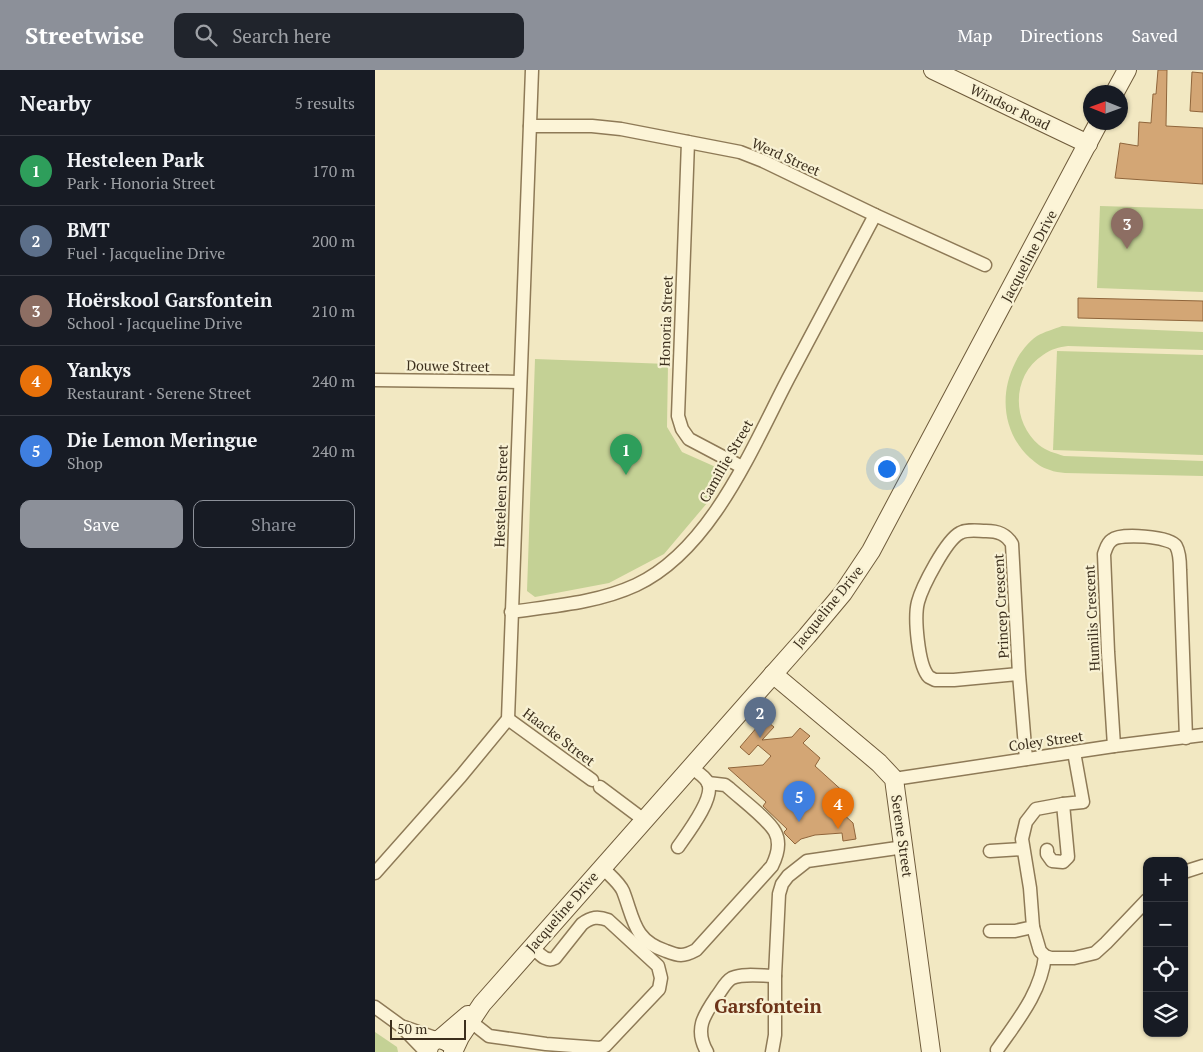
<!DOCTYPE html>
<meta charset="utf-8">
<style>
:root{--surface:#171b24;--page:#20242c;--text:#f1f3f6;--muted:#9ea1a6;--line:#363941;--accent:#8c9099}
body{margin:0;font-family:"PT Serif",serif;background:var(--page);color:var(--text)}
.controls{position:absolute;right:15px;bottom:15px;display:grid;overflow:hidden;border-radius:10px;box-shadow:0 1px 4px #0004}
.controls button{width:45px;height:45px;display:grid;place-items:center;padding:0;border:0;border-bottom:1px solid var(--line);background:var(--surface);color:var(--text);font:25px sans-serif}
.compass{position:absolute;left:708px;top:15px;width:45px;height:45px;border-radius:50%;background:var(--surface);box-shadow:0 1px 4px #0004;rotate:271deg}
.scale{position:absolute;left:15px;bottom:12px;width:76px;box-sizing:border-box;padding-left:5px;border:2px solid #3c2f1d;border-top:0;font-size:14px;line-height:18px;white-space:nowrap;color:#3c2f1d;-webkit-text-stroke:4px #f8f1d3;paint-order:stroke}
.you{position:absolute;left:511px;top:398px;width:18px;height:18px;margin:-12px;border:4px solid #fff;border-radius:50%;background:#1a73e8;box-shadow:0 0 0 8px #1a73e833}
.badge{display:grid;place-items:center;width:32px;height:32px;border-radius:50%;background:var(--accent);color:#fff;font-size:16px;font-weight:700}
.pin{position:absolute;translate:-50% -41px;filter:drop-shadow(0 1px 2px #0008)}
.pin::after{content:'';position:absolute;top:26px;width:18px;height:15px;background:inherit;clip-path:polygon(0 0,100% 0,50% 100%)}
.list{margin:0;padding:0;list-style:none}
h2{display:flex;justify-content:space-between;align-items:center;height:65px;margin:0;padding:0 20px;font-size:21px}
h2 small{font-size:16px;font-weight:400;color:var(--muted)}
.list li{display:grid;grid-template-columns:32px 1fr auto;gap:15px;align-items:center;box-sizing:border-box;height:70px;padding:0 20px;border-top:1px solid var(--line)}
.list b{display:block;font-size:19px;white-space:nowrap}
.list p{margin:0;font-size:16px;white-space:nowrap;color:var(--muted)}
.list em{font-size:16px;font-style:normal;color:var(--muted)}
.actions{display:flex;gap:10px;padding:15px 20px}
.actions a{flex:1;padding:11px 0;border:1px solid var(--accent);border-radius:10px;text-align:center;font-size:18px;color:var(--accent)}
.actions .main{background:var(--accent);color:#fff}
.icon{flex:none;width:28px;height:28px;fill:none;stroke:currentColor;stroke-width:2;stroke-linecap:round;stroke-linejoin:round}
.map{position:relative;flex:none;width:828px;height:982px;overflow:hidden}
header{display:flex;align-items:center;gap:30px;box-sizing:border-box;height:70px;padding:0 25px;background:var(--accent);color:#fff}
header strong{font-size:24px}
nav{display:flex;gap:28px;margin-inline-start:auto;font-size:18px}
.search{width:350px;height:45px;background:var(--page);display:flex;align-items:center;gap:12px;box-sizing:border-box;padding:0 18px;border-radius:10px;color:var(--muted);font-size:19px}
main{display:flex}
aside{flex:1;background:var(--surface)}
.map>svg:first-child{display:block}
</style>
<header>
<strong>Streetwise</strong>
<div class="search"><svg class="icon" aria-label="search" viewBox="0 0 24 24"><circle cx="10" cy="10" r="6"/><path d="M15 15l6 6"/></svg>Search here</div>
<nav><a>Map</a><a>Directions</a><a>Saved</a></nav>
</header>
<main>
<aside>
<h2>Nearby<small>5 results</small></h2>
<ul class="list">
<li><span class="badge" style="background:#2e9e5b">1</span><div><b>Hesteleen Park</b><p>Park · Honoria Street</p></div><em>170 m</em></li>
<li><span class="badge" style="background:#5c6f8a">2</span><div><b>BMT</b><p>Fuel · Jacqueline Drive</p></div><em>200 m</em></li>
<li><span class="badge" style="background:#8d6e63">3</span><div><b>Hoërskool Garsfontein</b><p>School · Jacqueline Drive</p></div><em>210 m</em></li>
<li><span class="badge" style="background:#e8710a">4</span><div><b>Yankys</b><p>Restaurant · Serene Street</p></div><em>240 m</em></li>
<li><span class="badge" style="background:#3f7fe0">5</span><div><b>Die Lemon Meringue</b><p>Shop</p></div><em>240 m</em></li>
</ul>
<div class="actions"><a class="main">Save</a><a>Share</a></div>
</aside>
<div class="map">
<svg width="828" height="982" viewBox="0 0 828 982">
<rect width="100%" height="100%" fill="#f2e8c2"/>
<!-- green -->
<g fill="#c4d195">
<polygon points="725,136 828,139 828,222 722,218"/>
<path d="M687 256 828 262V280L693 276C684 277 676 279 668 285 637 305 636 351 664 375 671 381 680 383 689 386L828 391V406L690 403C685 402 679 402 675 400 667 398 661 393 655 388 628 363 624 325 640 293 644 284 653 272 662 266 669 262 679 259 687 256Z"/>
<polygon points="682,281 828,285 828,385 678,380"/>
<polygon points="160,289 293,294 292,357 307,382 343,398 347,411 338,426 289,484 234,513 160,527 152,521"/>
<polygon points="0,962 22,977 23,982 0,982"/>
</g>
<!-- building -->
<g fill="#d3a675" stroke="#8f653b">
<polygon points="783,0 792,0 791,56 828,58 828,114 740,108 745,73 763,76 764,52 776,53 778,24 781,24"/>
<polygon points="817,2 828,3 828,42 815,41"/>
<polygon points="703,228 828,231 828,251 703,248"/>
<polygon points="389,649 399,657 387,670 417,667 425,658 435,666 428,673 445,688 440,696 472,725 473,734 466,742 478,753 481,769 468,771 467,763 440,765 426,769 420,774 410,764 409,762 412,759 388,736 391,732 353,698 388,695 396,686 383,675 374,685 365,677"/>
</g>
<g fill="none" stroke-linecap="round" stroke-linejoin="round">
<defs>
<g id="street">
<polyline points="155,56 217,56 246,59 365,82 388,91 500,145 610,195"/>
<polyline points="313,72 303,346 307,359 314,369 367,397"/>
<polyline points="0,310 145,312"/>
<path d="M136 542C178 536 222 533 261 515 336 480 377 378 413 309 442 254 471 200 500 145"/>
<path d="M644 604 637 474C631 464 623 461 611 461 603 461 592 459 585 463 571 470 547 517 543 532 539 547 543 596 554 607L560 610H579L644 604 651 689"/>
<polyline points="133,649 217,710"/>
<path d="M739 676 733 582 729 484C731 479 732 473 737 470 745 463 795 466 801 476 805 483 805 493 805 500L811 668"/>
<polyline points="519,709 739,676 828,665"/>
<polyline points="225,717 269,750"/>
<path d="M303 777C312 764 340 728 333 713 330 706 321 701 315 697"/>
<polyline points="672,780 672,784 677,791 688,792 693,787 688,734"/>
<polyline points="615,781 648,779"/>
<path d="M227 797C233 804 244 812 248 821 259 849 258 870 291 881 304 886 308 887 321 880L397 796C402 786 406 773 400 762 393 749 366 729 354 718L350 715 333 713"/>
<polyline points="809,802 828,796"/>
<polyline points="0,803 86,706 133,649 157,0"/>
<polyline points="658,857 665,881 670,886 676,888 699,888 720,883 731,873 772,830"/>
<polyline points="615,861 640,861 658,857 655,818 647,769 651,752 661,739 688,734 708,732 699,682"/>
<polyline points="0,937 26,956 51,982"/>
<path d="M95 951 114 966 171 974 225 978 230 976 284 919 286 908 283 896 233 850C223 846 216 847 207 854L180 888C171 893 164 883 157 877"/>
<polyline points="29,957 63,969"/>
<path d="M622 980C642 951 666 923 670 886"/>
<path d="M332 982C319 959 329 945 342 926 347 920 350 912 357 908 369 903 387 906 400 906L404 824 407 814 413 806 432 791 529 777"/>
<polyline points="397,982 400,965 400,906"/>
</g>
<g id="secondary">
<polyline points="558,0 713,74"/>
<polyline points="740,22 752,0"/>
<polyline points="398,604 504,693 519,709 556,982"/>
<polyline points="65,969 93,945"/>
<path d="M53 982C54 970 64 966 74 973"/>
<polyline points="78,982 85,967 107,934 432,566 468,523 496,481 724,52"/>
</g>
</defs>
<!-- street casing -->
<use href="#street" stroke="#8e7a57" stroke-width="15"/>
<!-- secondary casing -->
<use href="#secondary" stroke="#6f5b3b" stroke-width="20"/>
<!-- street -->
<use href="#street" stroke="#fcf4d7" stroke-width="12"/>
<!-- secondary -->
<use href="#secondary" stroke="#fcf4d7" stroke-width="18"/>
</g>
<g text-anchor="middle" stroke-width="4.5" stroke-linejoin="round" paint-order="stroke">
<!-- street labels -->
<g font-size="14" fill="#3c2f1d" stroke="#f8f1d3">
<text transform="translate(635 37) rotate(26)" y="5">Windsor Road</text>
<text transform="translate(411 87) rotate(24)" y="5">Werd Street</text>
<text transform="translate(654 186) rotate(-62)" y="5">Jacqueline Drive</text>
<text transform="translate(291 251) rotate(-88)" y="5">Honoria Street</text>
<text transform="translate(73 296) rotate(1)" y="5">Douwe Street</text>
<text transform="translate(351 391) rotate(-60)" y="5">Camillie Street</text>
<text transform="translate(126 426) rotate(-88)" y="5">Hesteleen Street</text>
<text transform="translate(626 536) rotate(-93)" y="5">Princep Crescent</text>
<text transform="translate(453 537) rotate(-51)" y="5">Jacqueline Drive</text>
<text transform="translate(717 548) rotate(-93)" y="5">Humilis Crescent</text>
<text transform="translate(184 667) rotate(37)" y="5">Haacke Street</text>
<text transform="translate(671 671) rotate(-8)" y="5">Coley Street</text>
<text transform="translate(527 766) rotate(82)" y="5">Serene Street</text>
<text transform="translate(187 842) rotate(-49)" y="5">Jacqueline Drive</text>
</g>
<!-- district labels -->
<g font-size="19" font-weight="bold" fill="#6d3318" stroke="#f8f1d3">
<text x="393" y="943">Garsfontein</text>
</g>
</g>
</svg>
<div class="controls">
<button>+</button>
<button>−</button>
<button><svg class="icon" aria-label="locate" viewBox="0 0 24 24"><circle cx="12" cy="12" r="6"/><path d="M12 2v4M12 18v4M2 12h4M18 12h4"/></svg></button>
<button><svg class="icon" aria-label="layers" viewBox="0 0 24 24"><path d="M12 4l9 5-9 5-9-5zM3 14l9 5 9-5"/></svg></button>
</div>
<svg class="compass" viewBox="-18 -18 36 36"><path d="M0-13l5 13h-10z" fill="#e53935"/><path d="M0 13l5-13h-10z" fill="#9ea1a6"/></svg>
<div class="scale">50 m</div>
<div class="you"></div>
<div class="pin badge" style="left:251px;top:405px;background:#2e9e5b">1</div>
<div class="pin badge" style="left:385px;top:668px;background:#5c6f8a">2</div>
<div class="pin badge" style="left:752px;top:179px;background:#8d6e63">3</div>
<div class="pin badge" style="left:463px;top:759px;background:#e8710a">4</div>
<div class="pin badge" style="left:424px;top:752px;background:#3f7fe0">5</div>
</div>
</main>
